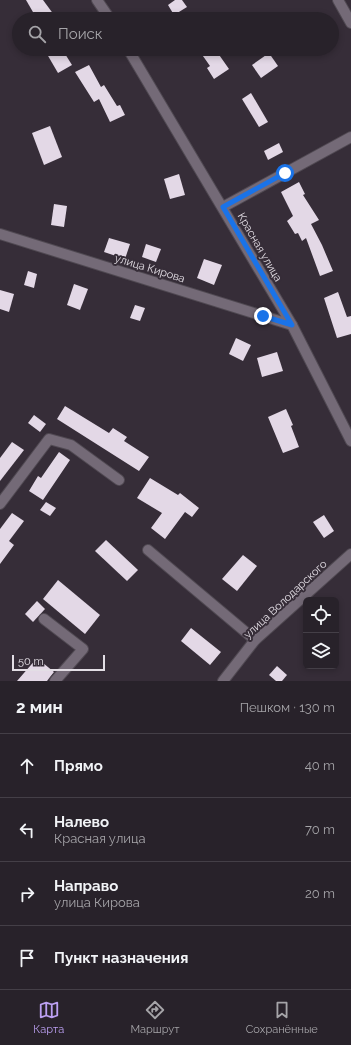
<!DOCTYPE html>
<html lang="ru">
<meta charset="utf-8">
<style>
:root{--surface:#28222a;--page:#302a32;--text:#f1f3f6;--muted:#a5a4a8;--line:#443f47;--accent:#bca0f2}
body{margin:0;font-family:Raleway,sans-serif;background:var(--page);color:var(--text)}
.controls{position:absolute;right:12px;bottom:12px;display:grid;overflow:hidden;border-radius:6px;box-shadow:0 2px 6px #0003}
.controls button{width:36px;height:36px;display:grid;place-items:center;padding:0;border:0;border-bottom:1px solid var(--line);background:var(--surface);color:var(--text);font:20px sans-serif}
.scale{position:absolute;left:12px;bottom:10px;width:93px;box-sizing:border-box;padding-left:4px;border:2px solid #e3dee5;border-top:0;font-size:11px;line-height:14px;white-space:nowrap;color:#e3dee5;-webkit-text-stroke:3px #362d38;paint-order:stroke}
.stop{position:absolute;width:12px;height:12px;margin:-9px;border:3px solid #1a73e8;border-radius:50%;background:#fff}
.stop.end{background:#1a73e8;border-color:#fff;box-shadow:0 1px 4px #0008}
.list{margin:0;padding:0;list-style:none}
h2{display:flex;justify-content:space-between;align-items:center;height:52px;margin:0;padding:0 16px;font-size:17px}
h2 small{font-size:13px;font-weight:400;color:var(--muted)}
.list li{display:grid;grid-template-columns:26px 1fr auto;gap:12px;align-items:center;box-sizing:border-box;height:64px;padding:0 16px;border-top:1px solid var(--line)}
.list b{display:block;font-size:15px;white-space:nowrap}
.list p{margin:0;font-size:13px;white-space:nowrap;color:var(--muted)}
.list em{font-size:13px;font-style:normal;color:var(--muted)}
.icon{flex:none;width:22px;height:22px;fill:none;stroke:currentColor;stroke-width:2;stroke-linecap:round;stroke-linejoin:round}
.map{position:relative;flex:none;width:351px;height:681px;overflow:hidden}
.search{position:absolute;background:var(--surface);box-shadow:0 2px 6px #0003;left:12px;right:12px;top:12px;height:44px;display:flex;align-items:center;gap:10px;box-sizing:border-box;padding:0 14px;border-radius:22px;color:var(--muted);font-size:15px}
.sheet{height:308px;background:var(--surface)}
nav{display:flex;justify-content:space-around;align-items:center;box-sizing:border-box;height:56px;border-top:1px solid var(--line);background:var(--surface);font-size:11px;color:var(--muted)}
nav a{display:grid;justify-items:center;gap:2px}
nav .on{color:var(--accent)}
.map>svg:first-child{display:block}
</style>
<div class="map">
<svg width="351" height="681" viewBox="0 0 351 681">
<rect width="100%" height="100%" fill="#362d38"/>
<!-- building -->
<g fill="#e3d8e6">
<polygon points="26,0 43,0 57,19 37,19"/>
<polygon points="175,0 182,0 187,7 174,15 168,5"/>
<polygon points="44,49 62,49 72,65 58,73"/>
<polygon points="198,49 215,49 229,69 214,79 207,68 210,66"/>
<polygon points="269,53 278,66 261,78 252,65"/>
<polygon points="89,65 101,87 104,85 117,106 120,105 125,115 110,122 99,99 94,102 75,72"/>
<polygon points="251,93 268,122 259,127 242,99"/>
<polygon points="50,126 62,157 44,165 32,133"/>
<polygon points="279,143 283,152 268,160 264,151"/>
<polygon points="179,174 185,195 170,199 164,179"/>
<polygon points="299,182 305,194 303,195 319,220 311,224 322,245 333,271 320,276 306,238 302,241 298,233 295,234 287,221 293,216 281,192"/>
<polygon points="54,204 67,206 64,227 51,225"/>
<polygon points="109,238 130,244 125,259 104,252"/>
<polygon points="146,244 161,249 156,262 142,257"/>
<polygon points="204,259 222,265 214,285 197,278"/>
<polygon points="28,271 37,274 34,288 24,285"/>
<polygon points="74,284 88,289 80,310 67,305"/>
<polygon points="0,290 14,294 9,312 0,309"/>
<polygon points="338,292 347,317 351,316 351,334 337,338 324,298"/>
<polygon points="135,305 145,308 140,321 130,318"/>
<polygon points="236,338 251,345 243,361 229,354"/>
<polygon points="277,352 283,371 262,377 257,358"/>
<polygon points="65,406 109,433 113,428 127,437 124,441 149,457 139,471 57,419"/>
<polygon points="286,409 293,425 291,426 299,447 283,453 268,417"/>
<polygon points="34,415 46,424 40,432 28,423"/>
<polygon points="12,442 24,450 0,481 0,458"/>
<polygon points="59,452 70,460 43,500 29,491 38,476 41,478"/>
<polygon points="150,478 178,495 180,493 199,508 192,517 185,512 165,539 151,528 162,513 137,498"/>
<polygon points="46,502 56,508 50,516 40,510"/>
<polygon points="12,513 24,521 9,541 14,545 0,564 0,529"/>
<polygon points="324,515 334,531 324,538 313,522"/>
<polygon points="106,540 138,570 127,581 95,551"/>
<polygon points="243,555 257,566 237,591 222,579"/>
<polygon points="58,580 100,615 85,634 43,599"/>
<polygon points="37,601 45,609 33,622 25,614"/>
<polygon points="191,628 221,652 210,665 181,641"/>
<polygon points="37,658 54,672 50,677 47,681 17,681"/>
<polygon points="277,666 287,675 282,681 276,681 269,675"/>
</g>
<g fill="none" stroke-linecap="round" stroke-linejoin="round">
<defs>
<g id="minor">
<polyline points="97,0 110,19"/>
<polyline points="338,0 351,23"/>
<polyline points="128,49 292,325 351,441"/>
<polyline points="223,207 351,137"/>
<polyline points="0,234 292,325"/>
<polyline points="0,504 49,439 71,445 119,480"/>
<polyline points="148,550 255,640"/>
<polyline points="44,619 83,649 55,681"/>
<polyline points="223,681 255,640 351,554"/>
</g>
</defs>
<!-- minor casing -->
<use href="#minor" stroke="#504952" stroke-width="12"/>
<!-- minor -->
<use href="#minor" stroke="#746a77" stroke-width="10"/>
</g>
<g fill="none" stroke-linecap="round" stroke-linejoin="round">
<!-- route -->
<polyline stroke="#1a73e8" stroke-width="5" points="263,316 292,325 223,207 285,173"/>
</g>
<g text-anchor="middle" stroke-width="4" stroke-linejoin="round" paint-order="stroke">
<!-- street labels -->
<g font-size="11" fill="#e3dee5" stroke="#362d38">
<text transform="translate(260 247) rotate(60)" y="4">Красная улица</text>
<text transform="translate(150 268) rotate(17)" y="4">улица Кирова</text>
<text transform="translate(285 599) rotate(-43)" y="4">улица Володарского</text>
</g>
</g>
</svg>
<div class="controls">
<button><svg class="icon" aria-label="locate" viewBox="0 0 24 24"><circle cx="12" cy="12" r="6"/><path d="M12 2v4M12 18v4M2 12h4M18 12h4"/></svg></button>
<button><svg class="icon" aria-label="layers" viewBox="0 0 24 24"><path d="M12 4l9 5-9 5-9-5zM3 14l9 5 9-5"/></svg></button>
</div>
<div class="scale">50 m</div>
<div class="stop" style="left:285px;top:173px"></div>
<div class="stop end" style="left:263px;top:316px"></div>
<div class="search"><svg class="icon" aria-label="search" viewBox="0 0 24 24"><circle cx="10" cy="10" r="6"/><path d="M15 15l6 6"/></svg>Поиск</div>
</div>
<section class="sheet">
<h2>2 мин<small>Пешком · 130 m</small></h2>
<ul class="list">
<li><svg class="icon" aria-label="ahead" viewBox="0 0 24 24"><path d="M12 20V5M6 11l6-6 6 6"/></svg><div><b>Прямо</b></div><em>40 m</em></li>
<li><svg class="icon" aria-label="left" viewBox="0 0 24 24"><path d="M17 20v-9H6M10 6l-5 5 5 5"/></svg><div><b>Налево</b><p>Красная улица</p></div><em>70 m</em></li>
<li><svg class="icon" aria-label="right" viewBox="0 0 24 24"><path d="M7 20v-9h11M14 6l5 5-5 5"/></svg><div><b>Направо</b><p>улица Кирова</p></div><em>20 m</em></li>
<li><svg class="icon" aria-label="arrive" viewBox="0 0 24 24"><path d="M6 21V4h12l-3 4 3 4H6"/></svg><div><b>Пункт назначения</b></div></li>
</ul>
</section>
<nav>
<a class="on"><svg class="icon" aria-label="map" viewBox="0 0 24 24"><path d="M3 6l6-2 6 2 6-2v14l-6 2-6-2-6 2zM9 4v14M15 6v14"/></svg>Карта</a>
<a><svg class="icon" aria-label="directions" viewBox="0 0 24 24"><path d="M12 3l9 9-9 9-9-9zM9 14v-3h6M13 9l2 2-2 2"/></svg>Маршрут</a>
<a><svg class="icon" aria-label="saved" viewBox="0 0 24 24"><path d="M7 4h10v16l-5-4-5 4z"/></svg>Сохранённые</a>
</nav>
